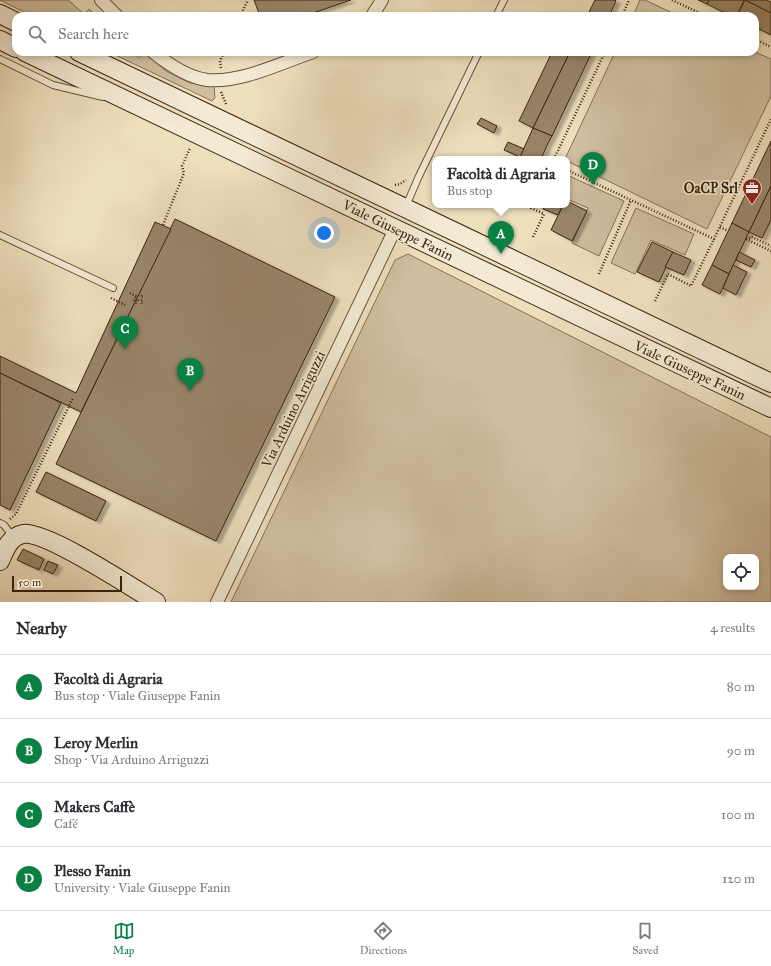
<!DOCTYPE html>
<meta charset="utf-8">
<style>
:root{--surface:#fff;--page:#f7f7f7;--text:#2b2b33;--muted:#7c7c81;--line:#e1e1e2;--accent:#0b8043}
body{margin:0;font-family:"IM FELL Great Primer",serif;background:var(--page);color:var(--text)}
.controls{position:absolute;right:12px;bottom:12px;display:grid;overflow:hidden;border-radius:8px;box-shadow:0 2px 6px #0003}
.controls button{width:36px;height:36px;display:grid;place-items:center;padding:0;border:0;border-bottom:1px solid var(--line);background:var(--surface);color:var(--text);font:20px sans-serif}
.scale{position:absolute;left:12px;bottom:10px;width:110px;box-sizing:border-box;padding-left:4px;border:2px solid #3d240f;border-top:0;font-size:11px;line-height:14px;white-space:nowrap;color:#3d240f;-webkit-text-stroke:3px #f3ead3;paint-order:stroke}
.you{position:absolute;left:324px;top:233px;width:14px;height:14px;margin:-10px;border:3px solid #fff;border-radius:50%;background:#1a73e8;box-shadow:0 0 0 6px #1a73e833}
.badge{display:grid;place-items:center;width:26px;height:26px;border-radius:50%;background:var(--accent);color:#fff;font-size:13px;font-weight:700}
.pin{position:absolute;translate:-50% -33px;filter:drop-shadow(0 1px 2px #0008)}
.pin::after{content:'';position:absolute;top:21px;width:14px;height:12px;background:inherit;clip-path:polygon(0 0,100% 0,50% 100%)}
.popup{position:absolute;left:432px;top:156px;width:138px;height:52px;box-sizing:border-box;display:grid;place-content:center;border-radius:8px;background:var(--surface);filter:drop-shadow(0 1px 3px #0005);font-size:13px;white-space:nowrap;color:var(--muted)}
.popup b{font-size:15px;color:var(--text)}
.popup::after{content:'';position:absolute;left:50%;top:100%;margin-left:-8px;border:8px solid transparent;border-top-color:var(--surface)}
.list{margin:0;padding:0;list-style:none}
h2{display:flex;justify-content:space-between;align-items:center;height:52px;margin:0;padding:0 16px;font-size:17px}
h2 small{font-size:13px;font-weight:400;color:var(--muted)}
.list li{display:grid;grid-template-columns:26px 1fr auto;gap:12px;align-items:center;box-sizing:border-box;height:64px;padding:0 16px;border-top:1px solid var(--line)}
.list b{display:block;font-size:15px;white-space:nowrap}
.list p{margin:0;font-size:13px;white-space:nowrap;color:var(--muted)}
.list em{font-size:13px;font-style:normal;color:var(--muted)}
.icon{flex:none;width:22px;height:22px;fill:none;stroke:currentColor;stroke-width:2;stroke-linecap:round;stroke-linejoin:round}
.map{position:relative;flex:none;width:771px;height:602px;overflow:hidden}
.search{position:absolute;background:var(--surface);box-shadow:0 2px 6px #0003;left:12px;right:12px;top:12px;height:44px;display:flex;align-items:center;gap:10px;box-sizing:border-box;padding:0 14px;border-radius:12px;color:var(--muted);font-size:15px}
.sheet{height:308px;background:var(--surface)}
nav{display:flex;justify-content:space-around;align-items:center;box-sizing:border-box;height:56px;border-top:1px solid var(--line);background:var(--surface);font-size:11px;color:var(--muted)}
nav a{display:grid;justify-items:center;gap:2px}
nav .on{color:var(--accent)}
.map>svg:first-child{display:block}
</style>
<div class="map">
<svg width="771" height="602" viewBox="0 0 771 602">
<defs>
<filter id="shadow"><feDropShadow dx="4.5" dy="2.5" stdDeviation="1" flood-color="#0004"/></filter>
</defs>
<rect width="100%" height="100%" fill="#eddebc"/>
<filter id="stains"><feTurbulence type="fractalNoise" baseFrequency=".005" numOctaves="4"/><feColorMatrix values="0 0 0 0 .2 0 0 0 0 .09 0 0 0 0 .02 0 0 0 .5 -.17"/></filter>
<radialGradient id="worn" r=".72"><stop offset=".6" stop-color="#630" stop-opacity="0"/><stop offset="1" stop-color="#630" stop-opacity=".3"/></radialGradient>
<!-- green -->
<g fill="#cfbe9f" stroke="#867157" fill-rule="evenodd">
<polygon points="0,0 68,0 84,14 89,9 96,16 32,16"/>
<polygon points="640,0 645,0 679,16 633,16"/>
<polygon points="109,52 133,52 139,58 145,52 166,71 190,83 214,86 215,98 212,101"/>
<polygon points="615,52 755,52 771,59 771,96 707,229 567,161 567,159 565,159"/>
<polygon points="567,175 624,201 599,256 572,243 588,208 567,199"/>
<polygon points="636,208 694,234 685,255 651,240 635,274 611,263"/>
<path d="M408 254 771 437V602H231L395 260ZM726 557H756V587H726Z"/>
</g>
<!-- building -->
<g fill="#998569" stroke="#3d240f" filter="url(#shadow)">
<polygon points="254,0 351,0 304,16 260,16"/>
<polygon points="595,0 615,0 616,1 609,16 587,16"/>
<polygon points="698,0 709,0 707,4"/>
<polygon points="709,0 744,0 737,16 731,16 707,4"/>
<polygon points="745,0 766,0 771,2 771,13"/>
<polygon points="745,0 771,13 771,35 755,27 755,16 737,16"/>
<polygon points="552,52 570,52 533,128 519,121"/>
<polygon points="570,52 592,52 552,136 533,128"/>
<polygon points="481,118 497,126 494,133 477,124"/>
<polygon points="533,128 552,136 548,143 541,159 519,159"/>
<polygon points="771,141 771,186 749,232 732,223"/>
<polygon points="508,142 524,149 520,157 504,150"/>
<polygon points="771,186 771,220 762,238 749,232"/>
<polygon points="567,201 587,211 572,241 551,230 563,205 567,205"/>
<polygon points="545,205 563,205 558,215 543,209"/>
<polygon points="175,219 335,297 216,541 56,464"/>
<polygon points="155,222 171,229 81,412 0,373 0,356 76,393"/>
<polygon points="732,223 749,232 729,274 712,265"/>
<polygon points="652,242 673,252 659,282 637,272"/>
<polygon points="673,252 691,260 684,275 665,267"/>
<polygon points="739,252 755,260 751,267 736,260"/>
<polygon points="712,265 729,274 720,294 702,285"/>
<polygon points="733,265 747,272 736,295 723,288"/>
<polygon points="0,373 61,403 10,510 0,505"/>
<polygon points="46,472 106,501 96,521 36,492"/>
<polygon points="23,549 44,559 39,570 17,560"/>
<polygon points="48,561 58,565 53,574 44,570"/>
</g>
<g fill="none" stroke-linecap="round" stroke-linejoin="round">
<defs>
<g id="lane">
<polyline points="496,16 504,0"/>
<polyline points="0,59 53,85 103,97"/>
<polyline points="406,206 419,176 479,52"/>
<polyline points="0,235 113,288"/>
<polyline points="0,523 4,525 13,537"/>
</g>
<g id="street">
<polyline points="101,0 117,16"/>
<polyline points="372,16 382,0"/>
<path d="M153 52C168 64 187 77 207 80 241 83 281 63 313 52"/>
<polyline points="217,602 395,229"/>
</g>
<g id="secondary">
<polyline points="0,14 16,22"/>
<polyline points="0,40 16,48"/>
<polyline points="25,52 771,408"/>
<polyline points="79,52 771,383"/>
<path d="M0 561C5 550 9 537 23 534 45 530 133 588 156 602"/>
</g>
</defs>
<!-- lane casing -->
<use href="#lane" stroke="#69523a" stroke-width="8"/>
<!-- street casing -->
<use href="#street" stroke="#69523a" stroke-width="14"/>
<!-- secondary casing -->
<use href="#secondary" stroke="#3d240f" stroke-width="20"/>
<!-- path -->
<g stroke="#3d240f" stroke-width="2.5" stroke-dasharray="1 2" stroke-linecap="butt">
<polyline points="672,0 706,16"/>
<polyline points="240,16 248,0"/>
<polyline points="622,16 629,0"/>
<polyline points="755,39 771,47"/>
<polyline points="221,68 220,61 224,52"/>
<polyline points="221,92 226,104"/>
<polyline points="554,159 605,52"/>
<polyline points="567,170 714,239 771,119"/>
<polyline points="395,185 400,184 406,180"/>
<polyline points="163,225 184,173 182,166 190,148"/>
<polyline points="720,227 728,231"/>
<polyline points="533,237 544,214 531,208 533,205"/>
<polyline points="746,239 771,251"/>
<polyline points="746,239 752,237 771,246"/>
<polyline points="599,274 631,200"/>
<polyline points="130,293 138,297"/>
<polyline points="111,298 125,305"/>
<polyline points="655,301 668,274 691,286 714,239"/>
<polyline points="10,519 16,514 73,398"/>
</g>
<!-- lane -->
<use href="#lane" stroke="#f3ead3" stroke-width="6"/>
<!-- street -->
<use href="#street" stroke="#f3ead3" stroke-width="12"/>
<!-- secondary -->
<use href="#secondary" stroke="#f3ead3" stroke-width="18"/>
</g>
<!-- icons -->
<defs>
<symbol id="office-pin" viewBox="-11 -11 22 30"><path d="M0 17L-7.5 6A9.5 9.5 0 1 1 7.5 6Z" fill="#8f2418" stroke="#f3ead3"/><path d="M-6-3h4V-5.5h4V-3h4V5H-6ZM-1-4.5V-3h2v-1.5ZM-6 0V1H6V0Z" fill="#fff"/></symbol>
</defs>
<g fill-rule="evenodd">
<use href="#office-pin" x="741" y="177" width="22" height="30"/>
</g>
<g text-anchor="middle" stroke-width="3" stroke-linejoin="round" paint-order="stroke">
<!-- number labels -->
<g font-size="12" fill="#543c26">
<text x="138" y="301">43</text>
</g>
<!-- poi labels -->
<g font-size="14" font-weight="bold" fill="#3d240f" stroke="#f3ead3" text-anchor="end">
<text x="738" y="193">OaCP Srl</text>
</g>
<!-- street labels -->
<g font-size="14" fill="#3d240f" stroke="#f3ead3">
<text transform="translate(398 230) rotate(26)" y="5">Viale Giuseppe Fanin</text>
<text transform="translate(690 370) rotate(25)" y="5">Viale Giuseppe Fanin</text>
<text transform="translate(293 409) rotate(-64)" y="5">Via Arduino Arriguzzi</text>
</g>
</g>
<rect width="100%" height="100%" filter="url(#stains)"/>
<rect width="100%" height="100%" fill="url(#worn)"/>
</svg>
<div class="controls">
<button><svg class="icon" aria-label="locate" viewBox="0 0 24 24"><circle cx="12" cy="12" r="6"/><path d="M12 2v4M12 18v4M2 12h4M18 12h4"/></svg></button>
</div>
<div class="scale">50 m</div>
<div class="you"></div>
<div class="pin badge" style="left:501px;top:254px">A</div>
<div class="popup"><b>Facoltà di Agraria</b>Bus stop</div>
<div class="pin badge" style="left:190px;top:391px">B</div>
<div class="pin badge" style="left:125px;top:349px">C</div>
<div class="pin badge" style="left:593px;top:185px">D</div>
<div class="search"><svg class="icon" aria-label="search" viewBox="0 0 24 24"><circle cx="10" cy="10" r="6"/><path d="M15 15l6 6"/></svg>Search here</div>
</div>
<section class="sheet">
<h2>Nearby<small>4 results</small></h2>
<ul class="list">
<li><span class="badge">A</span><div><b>Facoltà di Agraria</b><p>Bus stop · Viale Giuseppe Fanin</p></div><em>80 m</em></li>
<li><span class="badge">B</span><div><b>Leroy Merlin</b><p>Shop · Via Arduino Arriguzzi</p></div><em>90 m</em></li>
<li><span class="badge">C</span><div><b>Makers Caffè</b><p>Café</p></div><em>100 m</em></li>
<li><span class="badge">D</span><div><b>Plesso Fanin</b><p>University · Viale Giuseppe Fanin</p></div><em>120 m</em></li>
</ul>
</section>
<nav>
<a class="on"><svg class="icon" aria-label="map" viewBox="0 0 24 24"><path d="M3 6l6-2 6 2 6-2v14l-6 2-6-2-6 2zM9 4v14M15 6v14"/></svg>Map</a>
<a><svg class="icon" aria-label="directions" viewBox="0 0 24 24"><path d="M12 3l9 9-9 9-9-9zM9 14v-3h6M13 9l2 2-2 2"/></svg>Directions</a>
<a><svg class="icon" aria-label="saved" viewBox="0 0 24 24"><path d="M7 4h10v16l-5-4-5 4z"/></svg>Saved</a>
</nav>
